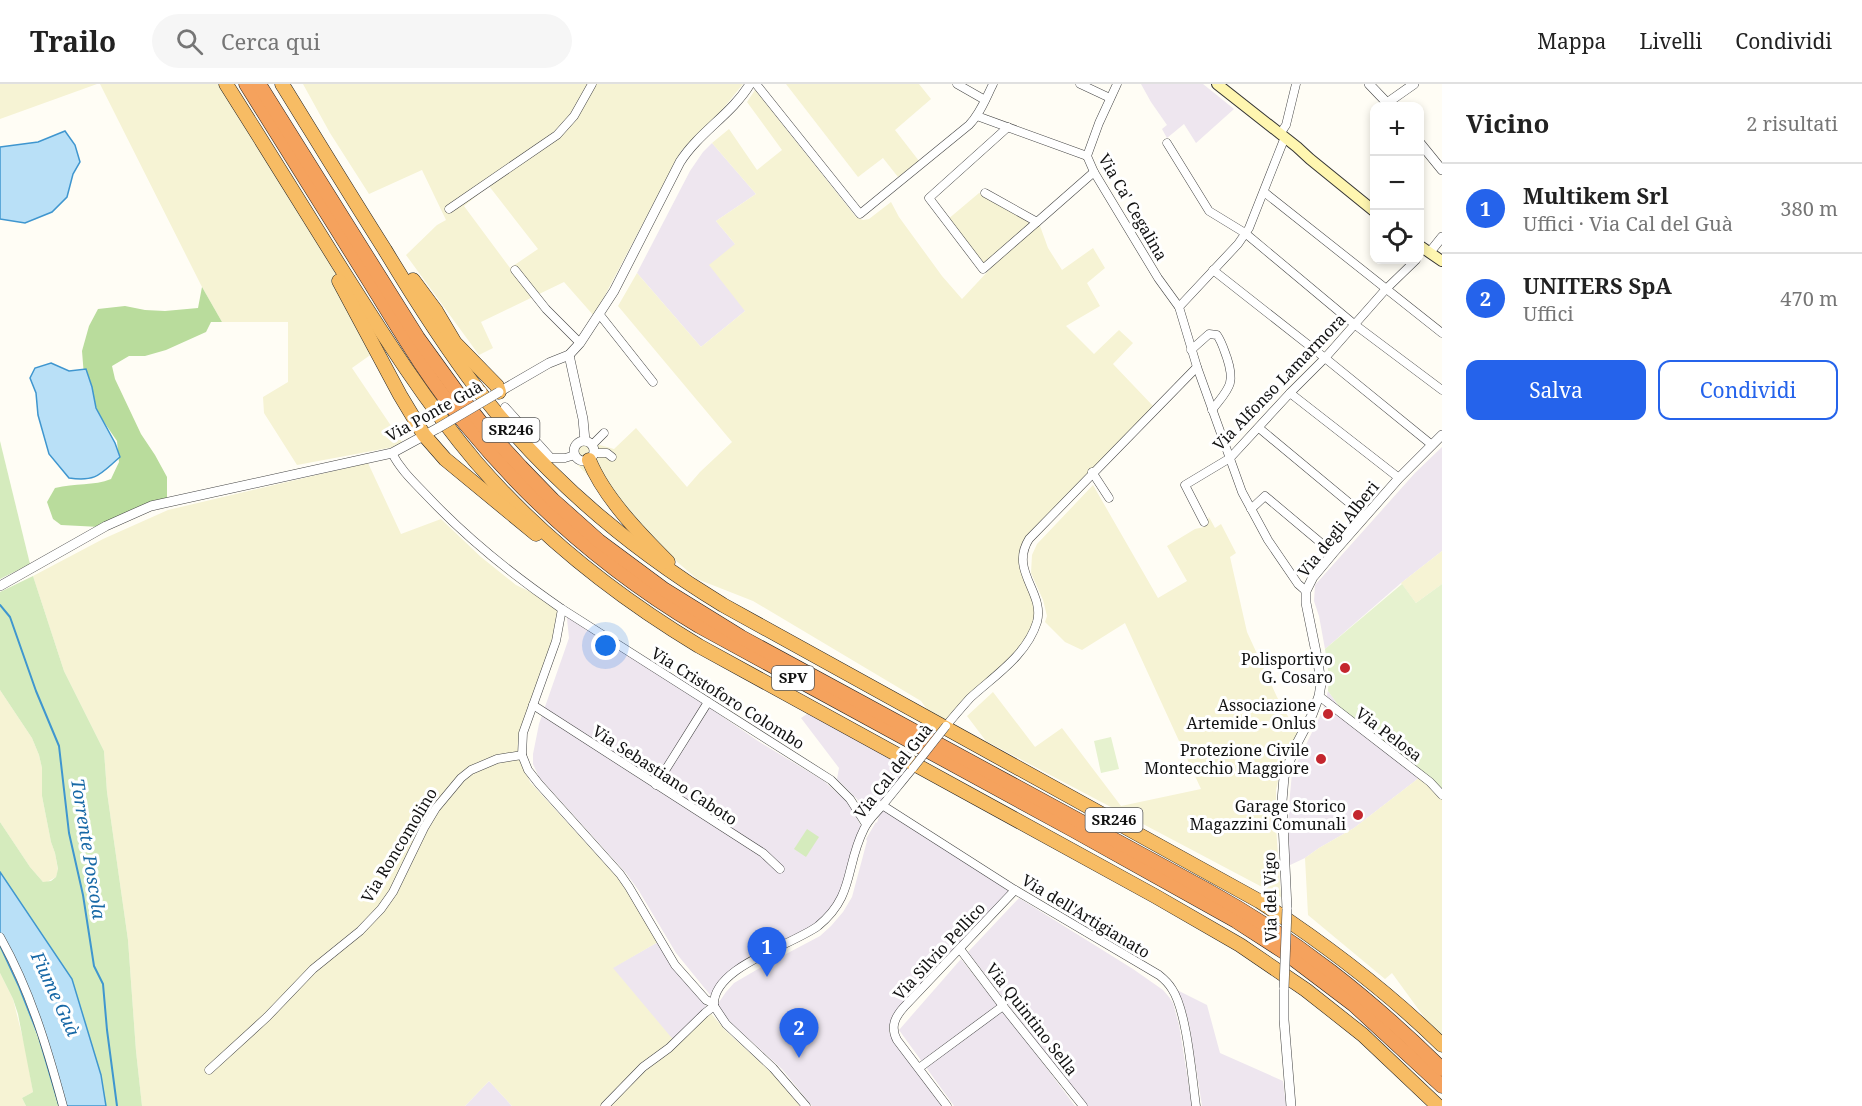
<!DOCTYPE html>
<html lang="it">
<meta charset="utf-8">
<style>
:root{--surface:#fff;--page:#f6f6f6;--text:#222;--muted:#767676;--line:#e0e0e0;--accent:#2563eb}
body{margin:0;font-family:"Noto Serif",serif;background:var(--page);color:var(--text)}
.controls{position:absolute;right:18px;top:18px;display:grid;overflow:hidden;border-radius:12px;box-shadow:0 3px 9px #0003}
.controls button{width:54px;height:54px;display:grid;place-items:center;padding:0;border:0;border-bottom:2px solid var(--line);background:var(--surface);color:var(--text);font:30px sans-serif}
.you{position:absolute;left:606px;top:562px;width:21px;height:21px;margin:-15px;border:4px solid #fff;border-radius:50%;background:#1a73e8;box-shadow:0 0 0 9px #1a73e833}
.badge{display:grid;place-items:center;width:39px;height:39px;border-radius:50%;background:var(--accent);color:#fff;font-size:20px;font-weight:700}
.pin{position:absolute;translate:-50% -50px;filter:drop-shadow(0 2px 3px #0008)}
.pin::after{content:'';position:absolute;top:32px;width:21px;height:18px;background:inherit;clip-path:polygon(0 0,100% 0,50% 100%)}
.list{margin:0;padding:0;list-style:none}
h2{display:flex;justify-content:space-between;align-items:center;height:78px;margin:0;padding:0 24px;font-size:26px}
h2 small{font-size:20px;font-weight:400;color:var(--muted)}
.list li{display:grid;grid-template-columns:39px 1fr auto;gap:18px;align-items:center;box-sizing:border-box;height:90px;padding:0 24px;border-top:2px solid var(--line)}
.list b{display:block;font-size:22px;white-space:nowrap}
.list p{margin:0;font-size:20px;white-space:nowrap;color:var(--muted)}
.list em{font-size:20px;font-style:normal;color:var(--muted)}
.actions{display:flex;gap:12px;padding:18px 24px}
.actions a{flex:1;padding:14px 0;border:2px solid var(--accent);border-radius:12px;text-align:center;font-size:21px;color:var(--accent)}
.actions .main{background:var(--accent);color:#fff}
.icon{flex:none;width:33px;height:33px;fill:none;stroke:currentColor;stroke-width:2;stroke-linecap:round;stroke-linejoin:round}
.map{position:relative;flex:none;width:1442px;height:1022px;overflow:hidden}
header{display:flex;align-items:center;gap:36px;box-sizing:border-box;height:84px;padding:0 30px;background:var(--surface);border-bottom:2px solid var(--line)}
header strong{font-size:28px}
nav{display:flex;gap:33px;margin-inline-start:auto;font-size:21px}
.search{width:420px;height:54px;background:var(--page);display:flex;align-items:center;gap:15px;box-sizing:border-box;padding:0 21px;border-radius:33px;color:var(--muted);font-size:22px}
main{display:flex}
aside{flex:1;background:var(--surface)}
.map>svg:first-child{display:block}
</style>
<header>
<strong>Trailo</strong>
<div class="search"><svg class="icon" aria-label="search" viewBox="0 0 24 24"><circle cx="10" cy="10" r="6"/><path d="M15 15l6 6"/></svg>Cerca qui</div>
<nav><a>Mappa</a><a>Livelli</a><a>Condividi</a></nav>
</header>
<main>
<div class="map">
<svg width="1442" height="1022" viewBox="0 0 1442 1022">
<rect width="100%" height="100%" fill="#fffdf5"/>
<!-- industrial -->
<g fill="#eee6ef">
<polygon points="1141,0 1203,0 1234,25 1196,59 1184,40 1167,54 1162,45 1167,41 1151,18"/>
<polygon points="712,59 756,110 716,137 735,160 745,227 701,263 637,189 690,87 703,68"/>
<polygon points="1442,363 1442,467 1401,499 1325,565 1319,532 1314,517 1315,501 1415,389"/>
<polygon points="566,525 758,657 824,697 849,720 862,744 843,809 824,835 718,902 711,912 676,869 639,807 626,789 539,693 533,680 533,670 539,640 569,554"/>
<polygon points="1328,607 1346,632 1424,690 1354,744 1319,764 1305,774 1288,782 1289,721 1292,689 1323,626"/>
<polygon points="810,628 914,680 883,719 1011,809 937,886 889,942 889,948 894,956 942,1022 812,1022 782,985 733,941 717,921 726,908 734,899 758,885 820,852 831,842 843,828 852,813 867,757 866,755 876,738 877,739 882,721 868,735 857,715 837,695 839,684 801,634"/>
<polygon points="1019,814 1133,885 1163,906 1169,913 1173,919 1179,941 1192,1022 1086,1022 968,868"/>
<polygon points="658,858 701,914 707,924 676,960 612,884"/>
<polygon points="961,875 1039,974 1075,1022 954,1022 899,946"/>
<polygon points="1177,906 1207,921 1220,969 1283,997 1286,1022 1202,1022 1189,939 1182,915"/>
<polygon points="489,997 512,1022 465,1022"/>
</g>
<!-- farmland -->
<g fill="#f6f3d4" fill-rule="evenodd">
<polygon points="0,0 97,0 0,35"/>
<polygon points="100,0 222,0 348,210 383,262 352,284 404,361 297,381 264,329 263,313 288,298 288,238 222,238 202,203"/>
<path d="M303 0H743L722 26 681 67 594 232 564 198 481 238 493 264 479 271 406 171 437 141 446 136 422 86 369 110 330 49ZM489 102 538 165 510 184 464 122Z"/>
<polygon points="786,0 919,0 931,15 895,46 919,77 898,93 883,74 858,93"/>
<polygon points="755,6 856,133 863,136 869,135 891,118 899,133 942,192 962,215 990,185 986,184 947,136 979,109 1040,142 1048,164 1062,186 1093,164 1105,184 1087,199 1100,222 1066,242 1094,270 1119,246 1133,259 1113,280 1154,323 1029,455 1021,481 1022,492 1034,519 1037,532 1020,567 947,642 931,631 921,617 753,517 697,495 645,450 567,370 582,356 614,365 636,344 687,403 700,388 732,358 618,222 637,189 701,263 745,227 709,181 735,160 716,137 756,110 712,59 729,45 757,86 782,66 747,18"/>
<polygon points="368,379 401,450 441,435 481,473 516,501 566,525 529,637 525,656 523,681 530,698 619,795 658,858 613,884 676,959 708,926 726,947 774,991 800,1022 512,1022 489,997 465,1022 142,1022 136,967 128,856 107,708 104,667 64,587 33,492 103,455 168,426"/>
<polygon points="1093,401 1158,514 1187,497 1167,462 1195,445 1204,443 1209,433 1215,444 1221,440 1236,469 1230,473 1247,548 1277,613 1298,650 1281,684 1276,706 1276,743 1281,813 986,657 967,632 993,608 1035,663 1062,644 1121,722 1201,705 1125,539 1082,566 1065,558 1045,538 1047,532 1043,516 1031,489 1032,471 1037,460"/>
<polygon points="1442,467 1442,500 1416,519 1401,499"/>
<polygon points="0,606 32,654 39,671 42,684 42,712 51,758 55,769 58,786 56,793 47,798 43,798 30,783 0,738"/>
<polygon points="1424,690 1442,707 1442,951 1435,948 1392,889 1385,895 1308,831 1305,774 1319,764 1354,744"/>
<polygon points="0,889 13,915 26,967 33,1008 22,1014 26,1022 0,1022"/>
</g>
<!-- green -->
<g fill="#d5ebbd">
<polygon points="0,357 30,480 0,495"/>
<polygon points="33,492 64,587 104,667 107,708 128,856 136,967 142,1022 106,1022 101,991 72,895 0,788 0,738 30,783 43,798 51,797 56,793 58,785 55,769 51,758 42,712 42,684 39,671 32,654 0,606 0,508"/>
<polygon points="807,745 819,753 806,773 794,765"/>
<path d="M0 862C25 914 44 966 59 1022H26L22 1014 33 1008 18 930 13 915 0 889Z"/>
</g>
<!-- forest -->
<path fill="#b9dc9c" d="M202 203 222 238H211L206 248 166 266 145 272H129L112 282 115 295 141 350 155 371 167 393V414L100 443 61 441 53 435 47 418 55 404C75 399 94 402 111 395L119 378 117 357 91 319 84 292 82 267 89 242 98 225 125 222 145 226 165 227 198 224Z"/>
<!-- pitch -->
<g fill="#e6f2cf">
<polygon points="1402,500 1416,519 1442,500 1442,707 1346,632 1328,607 1329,593 1325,565"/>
<polygon points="1111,653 1119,685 1101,689 1094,657"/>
</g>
<!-- water -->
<g fill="#b9e0f7" stroke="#3f96cf" stroke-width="1.5">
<polygon points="65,47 75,61 80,78 73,90 67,113 52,128 25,139 0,135 0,63 38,58"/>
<path d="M51 279 69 287 86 285 92 303 96 324 115 359 120 373C100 390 97 398 69 394L49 370 38 331 36 309 30 294 35 284Z"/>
<polygon points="0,788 72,895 101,991 106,1022 59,1022 38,951 19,903 0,862"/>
</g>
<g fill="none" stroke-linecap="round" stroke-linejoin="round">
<!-- stream -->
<polyline stroke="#3f96cf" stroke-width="2" points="0,521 10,533 36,607 59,662 69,749 83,811 94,882 103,900 107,946 117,1022"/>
<defs>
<g id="minor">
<path d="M756 0 860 130 969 41C980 30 986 14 993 0"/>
<polyline points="957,0 985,16"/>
<polyline points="1080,0 1110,14"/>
<polyline points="1117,0 1099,39 1087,72 1094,88 1158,194 1179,223"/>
<polyline points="977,32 1087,72"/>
<polyline points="1008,43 929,114 983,185 1037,138"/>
<polyline points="1280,50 1286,41 1296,0"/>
<polyline points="1283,58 1249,144 1238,160 1179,223 1197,283 1242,408 1268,456 1298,500 1306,507"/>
<polyline points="1167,59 1209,127 1245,149 1354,240 1442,306"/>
<polyline points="1264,108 1442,249"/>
<polyline points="985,109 1037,138 1094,88"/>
<polyline points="449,125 557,51 574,32 592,0"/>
<polyline points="515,186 546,225 580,259"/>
<polyline points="1213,186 1325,274 1432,361"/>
<polyline points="600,231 653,298"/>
<path d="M1191 266 1209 250 1217 251C1222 258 1224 266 1227 274 1236 301 1228 305 1212 326"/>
<polyline points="1290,309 1399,394"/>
<polyline points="505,323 551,374 565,374 575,371"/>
<polyline points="1259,344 1365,432"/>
<polyline points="592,361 604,349"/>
<path d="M392 369C401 387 416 400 430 415 470 457 514 492 562 525L831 696 850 715 866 740"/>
<polyline points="594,369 607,369 612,373"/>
<polyline points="1092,388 1109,414"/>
<polyline points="1251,425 1265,412 1333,469"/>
<polyline points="1204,438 1185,401 1230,374 1290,309 1325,274 1385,206 1416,176"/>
<polyline points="562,525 556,557 523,649 522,671 528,686 539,700 620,790 629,803 675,881 706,916 713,919"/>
<polyline points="1319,612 1430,698 1442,711"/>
<polyline points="533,621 763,769 780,785"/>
<path d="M946 642C954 632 962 623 970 614 994 592 1027 571 1037 538 1045 508 1009 487 1029 455L1197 283"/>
<polyline points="656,701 708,618"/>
<path d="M882 721 1015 806 1159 891C1164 895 1169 900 1172 905 1187 927 1192 994 1196 1022"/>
<path d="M0 853C30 906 47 963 63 1022"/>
<polyline points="960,865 1003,922 1083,1022"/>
<path d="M714 922C711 883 791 862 818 842 855 812 845 782 864 745 868 736 875 730 881 723 892 710 902 697 913 684"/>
<polyline points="714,922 726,940 773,984 806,1022"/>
<polyline points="919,984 1003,922"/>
<polyline points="209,986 267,933 313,885 360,847 381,825 393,808 424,744 436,724 461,694 471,686 497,675 522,671"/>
<polyline points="605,1022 643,983 669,964 705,929 714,922"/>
<path d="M947 1022 897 956C890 943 895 933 904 923L1015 806"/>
</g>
<g id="tertiary">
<polyline points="1369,0 1390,22"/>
<polyline points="1387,19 1414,0"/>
<polyline points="1420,59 1442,86"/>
<polyline points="1430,168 1442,153"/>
<polyline points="569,271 583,335 585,357"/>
<path d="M499 308 549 279 569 271 580 259 614 207 680 78C699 48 732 30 750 0"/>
<circle cx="584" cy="367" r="10"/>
<polyline points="0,502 106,442 151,422 392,369 438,344"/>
<polyline points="1287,825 1282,717 1284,693 1294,665 1312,631 1319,612 1321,600 1318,578 1306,519 1306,507 1313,493 1333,469 1399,394 1442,351"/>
<polyline points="1284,904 1284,936 1291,1022"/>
</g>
<g id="secondary">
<polyline points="1217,0 1297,63 1310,75 1374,127"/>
<polyline points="1420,162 1442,177"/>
</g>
<g id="trunk">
<path d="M226 0C264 60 301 120 339 181 382 249 424 316 476 378 539 451 616 512 699 562L1155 812 1240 861 1306 906 1363 951 1438 1022"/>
<path d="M282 0C316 55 350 111 385 166 414 214 444 262 478 306 546 393 629 464 723 521L1259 817C1325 860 1386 906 1442 961"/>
<polyline points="413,196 436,227 455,259 497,302 499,308"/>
<polyline points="339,197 400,311 424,351 445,375 536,450"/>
<path d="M589 376C604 413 639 449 668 478"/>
</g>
<g id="motorway">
<path d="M246 0C288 67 329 133 371 200 401 249 430 298 467 342 533 422 610 489 699 542L1073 746 1236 837 1284 868 1354 921 1442 1002"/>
<path d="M259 0 418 254 457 308 486 345 521 383 553 416 599 457 665 506 741 553 1207 806C1296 855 1370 914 1442 985"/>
</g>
</defs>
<!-- minor casing -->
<use href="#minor" stroke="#444" stroke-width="9"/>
<!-- tertiary casing -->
<use href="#tertiary" stroke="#444" stroke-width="10"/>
<!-- secondary casing -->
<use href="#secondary" stroke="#333" stroke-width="12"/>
<!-- trunk casing -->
<use href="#trunk" stroke="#222" stroke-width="15"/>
<!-- motorway casing -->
<use href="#motorway" stroke="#222" stroke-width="15"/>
<!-- minor -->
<use href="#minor" stroke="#fff" stroke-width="8"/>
<!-- tertiary -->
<use href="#tertiary" stroke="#fff" stroke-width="9"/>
<!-- secondary -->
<use href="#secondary" stroke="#fff6b0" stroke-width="10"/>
<!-- trunk -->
<use href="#trunk" stroke="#f7bc64" stroke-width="14"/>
<!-- motorway -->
<use href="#motorway" stroke="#f5a25d" stroke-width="14"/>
<defs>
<polyline id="minor-bridge" points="913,684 946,642"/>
<g id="tertiary-bridge">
<polyline points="438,344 499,308"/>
<polyline points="1284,904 1287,825"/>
</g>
</defs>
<!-- minor-bridge casing -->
<use href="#minor-bridge" stroke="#444" stroke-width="9" stroke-linecap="butt"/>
<!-- tertiary-bridge casing -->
<use href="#tertiary-bridge" stroke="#444" stroke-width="10" stroke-linecap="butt"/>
<!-- minor-bridge -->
<use href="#minor-bridge" stroke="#fff" stroke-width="8"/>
<!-- tertiary-bridge -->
<use href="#tertiary-bridge" stroke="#fff" stroke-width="9"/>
</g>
<!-- markers -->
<g fill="#c4262e" stroke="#fff" stroke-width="2">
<circle cx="1345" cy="584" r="6"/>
<circle cx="1328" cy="630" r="6"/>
<circle cx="1321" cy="675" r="6"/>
<circle cx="1358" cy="731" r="6"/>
</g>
<g text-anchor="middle" stroke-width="6" stroke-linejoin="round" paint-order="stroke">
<!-- shield labels -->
<g fill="#fff" stroke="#585858" stroke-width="1.5">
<rect x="482.5" y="334" width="57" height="24" rx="4.5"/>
<rect x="772" y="582" width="42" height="24" rx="4.5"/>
<rect x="1085.5" y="724" width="57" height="24" rx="4.5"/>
</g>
<g font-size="15" font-weight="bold" fill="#111">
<text x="511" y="351">SR246</text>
<text x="793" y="599">SPV</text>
<text x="1114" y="741">SR246</text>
</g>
<!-- street labels -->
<g font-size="16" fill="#111" stroke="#fff">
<text transform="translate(1133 123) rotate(60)" y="6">Via Ca' Cegalina</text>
<text transform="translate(1279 298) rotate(-46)" y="6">Via Alfonso Lamarmora</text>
<text transform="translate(434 327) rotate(-29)" y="6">Via Ponte Guà</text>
<text transform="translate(1338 445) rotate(-51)" y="6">Via degli Alberi</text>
<text transform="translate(728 614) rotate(32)" y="6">Via Cristoforo Colombo</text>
<text transform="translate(1389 650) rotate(37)" y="6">Via Pelosa</text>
<text transform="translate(893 687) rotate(-52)" y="6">Via Cal del Guà</text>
<text transform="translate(665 691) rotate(33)" y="6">Via Sebastiano Caboto</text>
<text transform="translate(399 761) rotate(-59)" y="6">Via Roncomolino</text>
<text transform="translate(1270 813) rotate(-91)" y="6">Via del Vigo</text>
<text transform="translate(1086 832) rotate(31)" y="6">Via dell'Artigianato</text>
<text transform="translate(939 867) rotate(-47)" y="6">Via Silvio Pellico</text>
<text transform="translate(1032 935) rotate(52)" y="6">Via Quintino Sella</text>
</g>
<!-- poi labels -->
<g font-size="16" fill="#111" stroke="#fff" text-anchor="end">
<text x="1333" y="581">Polisportivo<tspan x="1333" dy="18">G. Cosaro</tspan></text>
<text x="1316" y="627">Associazione<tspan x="1316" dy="18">Artemide - Onlus</tspan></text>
<text x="1309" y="672">Protezione Civile<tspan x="1309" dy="18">Montecchio Maggiore</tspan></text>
<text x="1346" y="728">Garage Storico<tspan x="1346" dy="18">Magazzini Comunali</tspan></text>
</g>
<!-- water labels -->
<g font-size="18" font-style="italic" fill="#1768a6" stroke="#fff">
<text transform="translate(88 765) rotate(81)" y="6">Torrente Poscola</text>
<text transform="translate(55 910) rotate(65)" y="6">Fiume Guà</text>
</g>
</g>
</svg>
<div class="controls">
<button>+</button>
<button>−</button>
<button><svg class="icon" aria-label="locate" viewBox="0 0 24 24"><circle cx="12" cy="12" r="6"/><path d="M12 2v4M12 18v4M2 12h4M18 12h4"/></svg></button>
</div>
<div class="you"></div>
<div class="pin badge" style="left:767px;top:893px">1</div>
<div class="pin badge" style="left:799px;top:974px">2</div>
</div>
<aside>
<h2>Vicino<small>2 risultati</small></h2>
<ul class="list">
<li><span class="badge">1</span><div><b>Multikem Srl</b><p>Uffici · Via Cal del Guà</p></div><em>380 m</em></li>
<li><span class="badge">2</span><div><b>UNITERS SpA</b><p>Uffici</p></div><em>470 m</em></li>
</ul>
<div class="actions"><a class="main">Salva</a><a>Condividi</a></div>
</aside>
</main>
